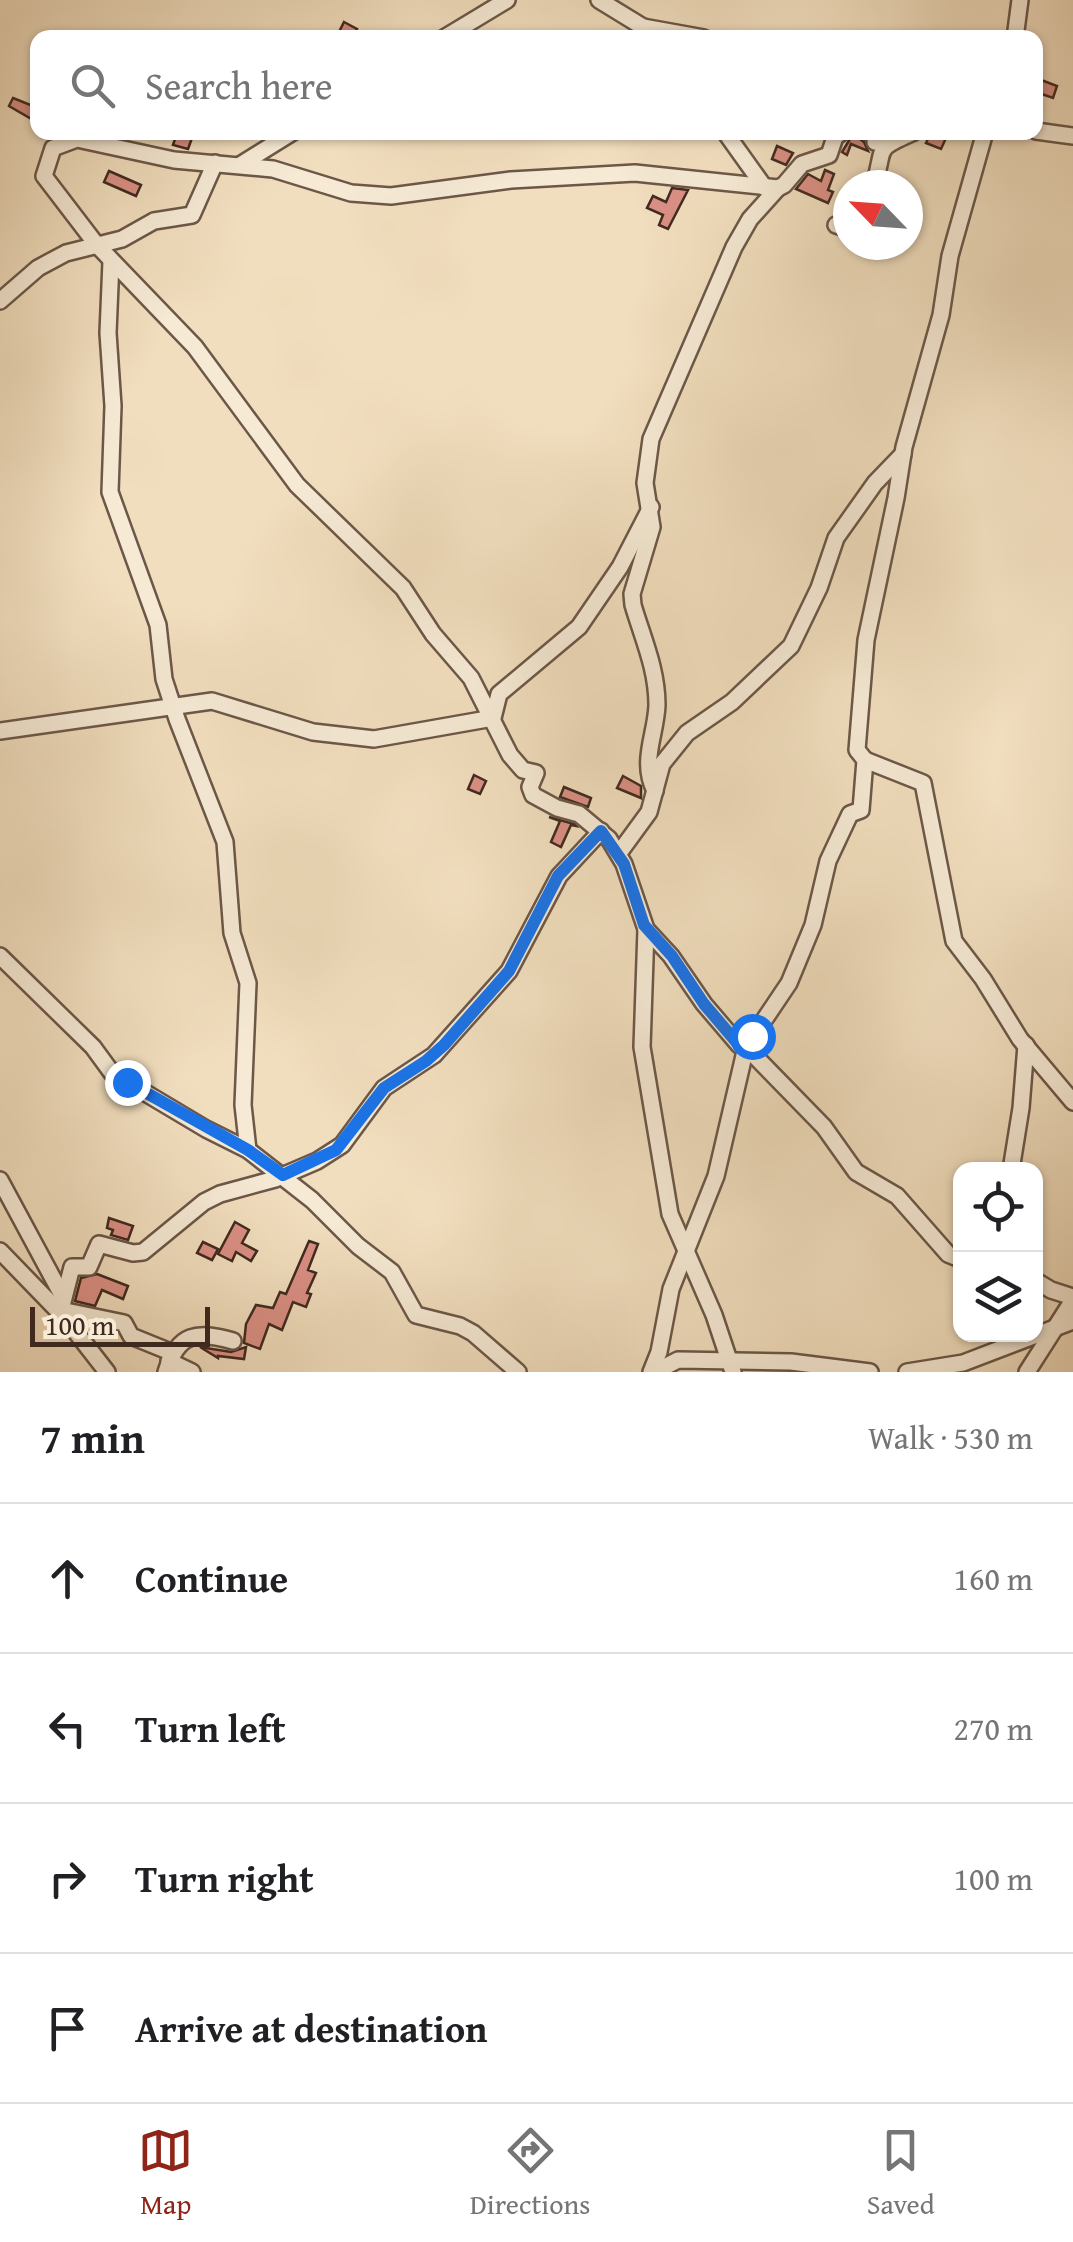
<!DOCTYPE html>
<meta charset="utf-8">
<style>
:root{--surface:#fff;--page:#f6f6f6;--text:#202124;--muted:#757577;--line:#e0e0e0;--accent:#8f2418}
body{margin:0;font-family:"Gentium Book Plus",serif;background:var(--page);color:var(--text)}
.controls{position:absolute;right:30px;bottom:30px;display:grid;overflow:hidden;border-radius:20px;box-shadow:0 2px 8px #0004}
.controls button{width:90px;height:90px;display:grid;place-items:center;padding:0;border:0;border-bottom:2px solid var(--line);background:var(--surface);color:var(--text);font:50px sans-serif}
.compass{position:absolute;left:833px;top:170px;width:90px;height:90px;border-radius:50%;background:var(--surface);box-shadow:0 2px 8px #0004;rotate:295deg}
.scale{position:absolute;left:30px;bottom:25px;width:180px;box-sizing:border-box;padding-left:10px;border:5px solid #402a20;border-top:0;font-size:28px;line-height:35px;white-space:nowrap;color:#402a20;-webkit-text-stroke:8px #f6ead5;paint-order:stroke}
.stop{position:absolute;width:30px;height:30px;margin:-22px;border:8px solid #1a73e8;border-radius:50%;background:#fff}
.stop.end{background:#1a73e8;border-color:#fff;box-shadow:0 2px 10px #0008}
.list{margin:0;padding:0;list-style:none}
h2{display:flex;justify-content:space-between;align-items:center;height:130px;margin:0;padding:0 40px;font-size:42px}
h2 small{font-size:32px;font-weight:400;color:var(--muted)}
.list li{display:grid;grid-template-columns:65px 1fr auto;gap:30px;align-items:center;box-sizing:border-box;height:150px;padding:0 40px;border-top:2px solid var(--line)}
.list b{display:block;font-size:38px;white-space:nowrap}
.list em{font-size:32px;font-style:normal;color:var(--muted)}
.icon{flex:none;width:55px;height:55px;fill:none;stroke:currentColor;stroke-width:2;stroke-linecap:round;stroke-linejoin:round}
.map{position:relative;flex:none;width:1073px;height:1372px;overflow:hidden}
.search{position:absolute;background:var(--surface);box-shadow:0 2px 8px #0004;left:30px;right:30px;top:30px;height:110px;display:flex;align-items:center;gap:25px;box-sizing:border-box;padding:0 35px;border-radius:20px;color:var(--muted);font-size:38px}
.sheet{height:730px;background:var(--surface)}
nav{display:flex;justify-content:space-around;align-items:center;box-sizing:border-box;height:140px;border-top:2px solid var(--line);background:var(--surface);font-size:28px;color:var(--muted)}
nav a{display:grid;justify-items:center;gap:5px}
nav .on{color:var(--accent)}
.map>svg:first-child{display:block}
</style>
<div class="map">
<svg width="1073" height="1372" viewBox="0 0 1073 1372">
<rect width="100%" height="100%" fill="#f1debe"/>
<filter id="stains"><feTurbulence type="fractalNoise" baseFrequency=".002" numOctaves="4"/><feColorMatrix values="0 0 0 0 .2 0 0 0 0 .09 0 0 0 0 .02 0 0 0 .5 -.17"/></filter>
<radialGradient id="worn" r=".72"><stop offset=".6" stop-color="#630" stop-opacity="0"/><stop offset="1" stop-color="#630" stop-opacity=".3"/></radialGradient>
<!-- building -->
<g fill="#db9085" stroke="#402a20" stroke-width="2.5">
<polygon points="344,22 357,29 352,38 336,38"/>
<polygon points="1036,78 1057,86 1053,98 1036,92"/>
<polygon points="13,98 38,108 35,121 9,106"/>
<polygon points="931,132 946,138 941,149 926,143"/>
<polygon points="177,133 192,138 188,149 173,145"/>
<polygon points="853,134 864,142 868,151 851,144 847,155 842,152"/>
<polygon points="777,146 793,153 786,165 772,159"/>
<polygon points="825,170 834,174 828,190 833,192 828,203 796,189 808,174 821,181"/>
<polygon points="109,171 141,185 136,196 104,182"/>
<polygon points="672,188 688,190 668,229 659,225 663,215 647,208 653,196 666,202"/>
<polygon points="474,775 486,781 480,794 468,789"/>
<polygon points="623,776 641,786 641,798 617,788"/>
<polygon points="564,787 591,798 588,807 560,797"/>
<polygon points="549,817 574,824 576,826 571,825 561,847 551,842 560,821"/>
<polygon points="109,1218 133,1226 128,1240 111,1235 113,1230 107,1228"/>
<polygon points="235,1222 249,1230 242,1243 257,1251 251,1261 236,1252 232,1261 218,1254"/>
<polygon points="309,1241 318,1244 308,1270 316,1273 307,1293 311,1294 306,1307 293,1302 282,1330 269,1324 260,1349 244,1343 246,1324 256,1305 273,1308 280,1292 286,1294"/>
<polygon points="203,1242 218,1249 212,1260 197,1253"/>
<polygon points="97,1274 128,1286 123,1299 102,1290 95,1306 75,1301 81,1278"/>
<polygon points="200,1347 231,1352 246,1347 244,1359 218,1356 218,1358"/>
</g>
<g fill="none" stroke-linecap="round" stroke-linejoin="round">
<defs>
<g id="minor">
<polyline points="599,0 643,27 653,38"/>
<polyline points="643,27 704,38"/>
<polyline points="444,38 507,0"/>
<polyline points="1015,38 1020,0"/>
<polyline points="1036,131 1073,136"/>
<polyline points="725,132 765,188"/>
<polyline points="842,132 835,137 829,155 802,164 784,185 778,188 635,173 511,180 391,196 351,193 273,169 174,160 77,139 53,148 44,176 96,244 195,347 297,485 403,588 433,634 471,678 510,755 523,770 536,773 530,787 533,795 557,808 579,814 609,839 624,864 646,929 671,956 704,1004 739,1045 746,1047 824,1127 856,1172 897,1196 948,1254 960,1259"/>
<polyline points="868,132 876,135 875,142 887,143"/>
<polyline points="240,165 293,132"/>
<path d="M874 185C886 147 872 150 914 132"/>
<polyline points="836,225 848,229"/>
<polyline points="111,261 108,333 113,406 110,492 158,625 164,679 177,719 225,842 232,933 248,983 243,1105 248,1150"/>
<polyline points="0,301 38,268 66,253 122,239 154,221 192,215 215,163"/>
<polyline points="0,731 212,701 313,732 374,739 493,718 499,694 579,627 620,567 651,507"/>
<polyline points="865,760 923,783 954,941 983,979 1020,1039 1073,1102"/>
<path d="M655 791C640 761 656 735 657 705 657 669 643 639 633 605L632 594 652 527 645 483 651 439 734 247 750 219 778 188"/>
<polyline points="619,853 649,812 662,764 687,733 732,702 791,646 819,588 836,538 875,483 903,454"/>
<polyline points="646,929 642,1047 670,1214 714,1315 733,1372"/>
<polyline points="0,956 93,1047 112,1073 206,1129 248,1150 312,1200 358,1246 392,1272 416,1315 460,1326 473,1333 518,1372"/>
<polyline points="1011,1170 1021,1108 1026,1045"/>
<polyline points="0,1180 63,1297"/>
<polyline points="0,1251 65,1318 107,1372"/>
<polyline points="1036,1281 1051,1290 1073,1297"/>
<polyline points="66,1311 124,1323 131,1336 173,1353"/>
<polyline points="70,1324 62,1306 72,1267 89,1267 99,1244 133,1253 143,1252 204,1202 220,1194 275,1179 317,1161 342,1145 384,1088 434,1055 509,971 559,876 601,831"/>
<polyline points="169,1361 192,1372"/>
<path d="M166 1372C178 1332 197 1331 233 1341"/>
<polyline points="651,1372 659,1352 671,1289 716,1176 746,1047 789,983 813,925 828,861 850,814 861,810 865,760 857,750 866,640 896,498 904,447 941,315 950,256 985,132"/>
<polyline points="655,1372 678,1360 791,1362 870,1372"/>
<polyline points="907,1372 963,1363 1073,1321"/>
<polyline points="1027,1372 1073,1300"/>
</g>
</defs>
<!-- minor casing -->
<use href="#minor" stroke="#6c5748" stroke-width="20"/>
<!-- minor -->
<use href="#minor" stroke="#f6ead5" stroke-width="15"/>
</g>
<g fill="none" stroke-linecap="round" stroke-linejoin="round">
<!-- route -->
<polyline stroke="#1a73e8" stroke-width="12" points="127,1082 248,1150 283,1175 336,1150 384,1088 426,1061 444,1045 509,971 558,876 601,831 624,864 644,925 672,956 704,1004 739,1045 746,1048 752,1036"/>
</g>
<rect width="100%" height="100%" filter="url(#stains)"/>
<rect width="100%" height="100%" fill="url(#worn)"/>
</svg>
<div class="controls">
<button><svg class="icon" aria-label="locate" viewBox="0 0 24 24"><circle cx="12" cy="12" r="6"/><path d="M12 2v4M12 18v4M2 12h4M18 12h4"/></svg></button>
<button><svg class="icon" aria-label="layers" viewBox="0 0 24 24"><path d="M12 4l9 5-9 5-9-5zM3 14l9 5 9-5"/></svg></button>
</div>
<svg class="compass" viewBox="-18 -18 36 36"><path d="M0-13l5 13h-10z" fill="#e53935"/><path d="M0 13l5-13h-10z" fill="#757577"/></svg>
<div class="scale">100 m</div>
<div class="stop" style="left:752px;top:1036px"></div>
<div class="stop end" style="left:127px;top:1082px"></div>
<div class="search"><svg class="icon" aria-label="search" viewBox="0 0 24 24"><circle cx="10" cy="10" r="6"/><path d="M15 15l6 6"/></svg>Search here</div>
</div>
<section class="sheet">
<h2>7 min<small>Walk · 530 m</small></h2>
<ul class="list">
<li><svg class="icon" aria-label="ahead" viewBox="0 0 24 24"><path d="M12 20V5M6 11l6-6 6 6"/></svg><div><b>Continue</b></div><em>160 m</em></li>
<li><svg class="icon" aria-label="left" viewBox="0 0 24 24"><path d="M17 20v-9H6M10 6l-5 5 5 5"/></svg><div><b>Turn left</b></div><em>270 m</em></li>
<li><svg class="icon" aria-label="right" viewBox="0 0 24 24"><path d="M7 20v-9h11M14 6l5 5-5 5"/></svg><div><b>Turn right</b></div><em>100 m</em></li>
<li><svg class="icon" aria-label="arrive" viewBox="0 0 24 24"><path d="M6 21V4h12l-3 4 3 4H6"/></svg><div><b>Arrive at destination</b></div></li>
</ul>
</section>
<nav>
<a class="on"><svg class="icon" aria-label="map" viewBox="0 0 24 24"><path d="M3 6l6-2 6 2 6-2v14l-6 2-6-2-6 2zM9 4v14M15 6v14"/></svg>Map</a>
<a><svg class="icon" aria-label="directions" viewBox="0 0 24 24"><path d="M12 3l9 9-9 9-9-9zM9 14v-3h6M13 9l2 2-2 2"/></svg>Directions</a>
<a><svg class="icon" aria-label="saved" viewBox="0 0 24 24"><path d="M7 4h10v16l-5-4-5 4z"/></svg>Saved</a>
</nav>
